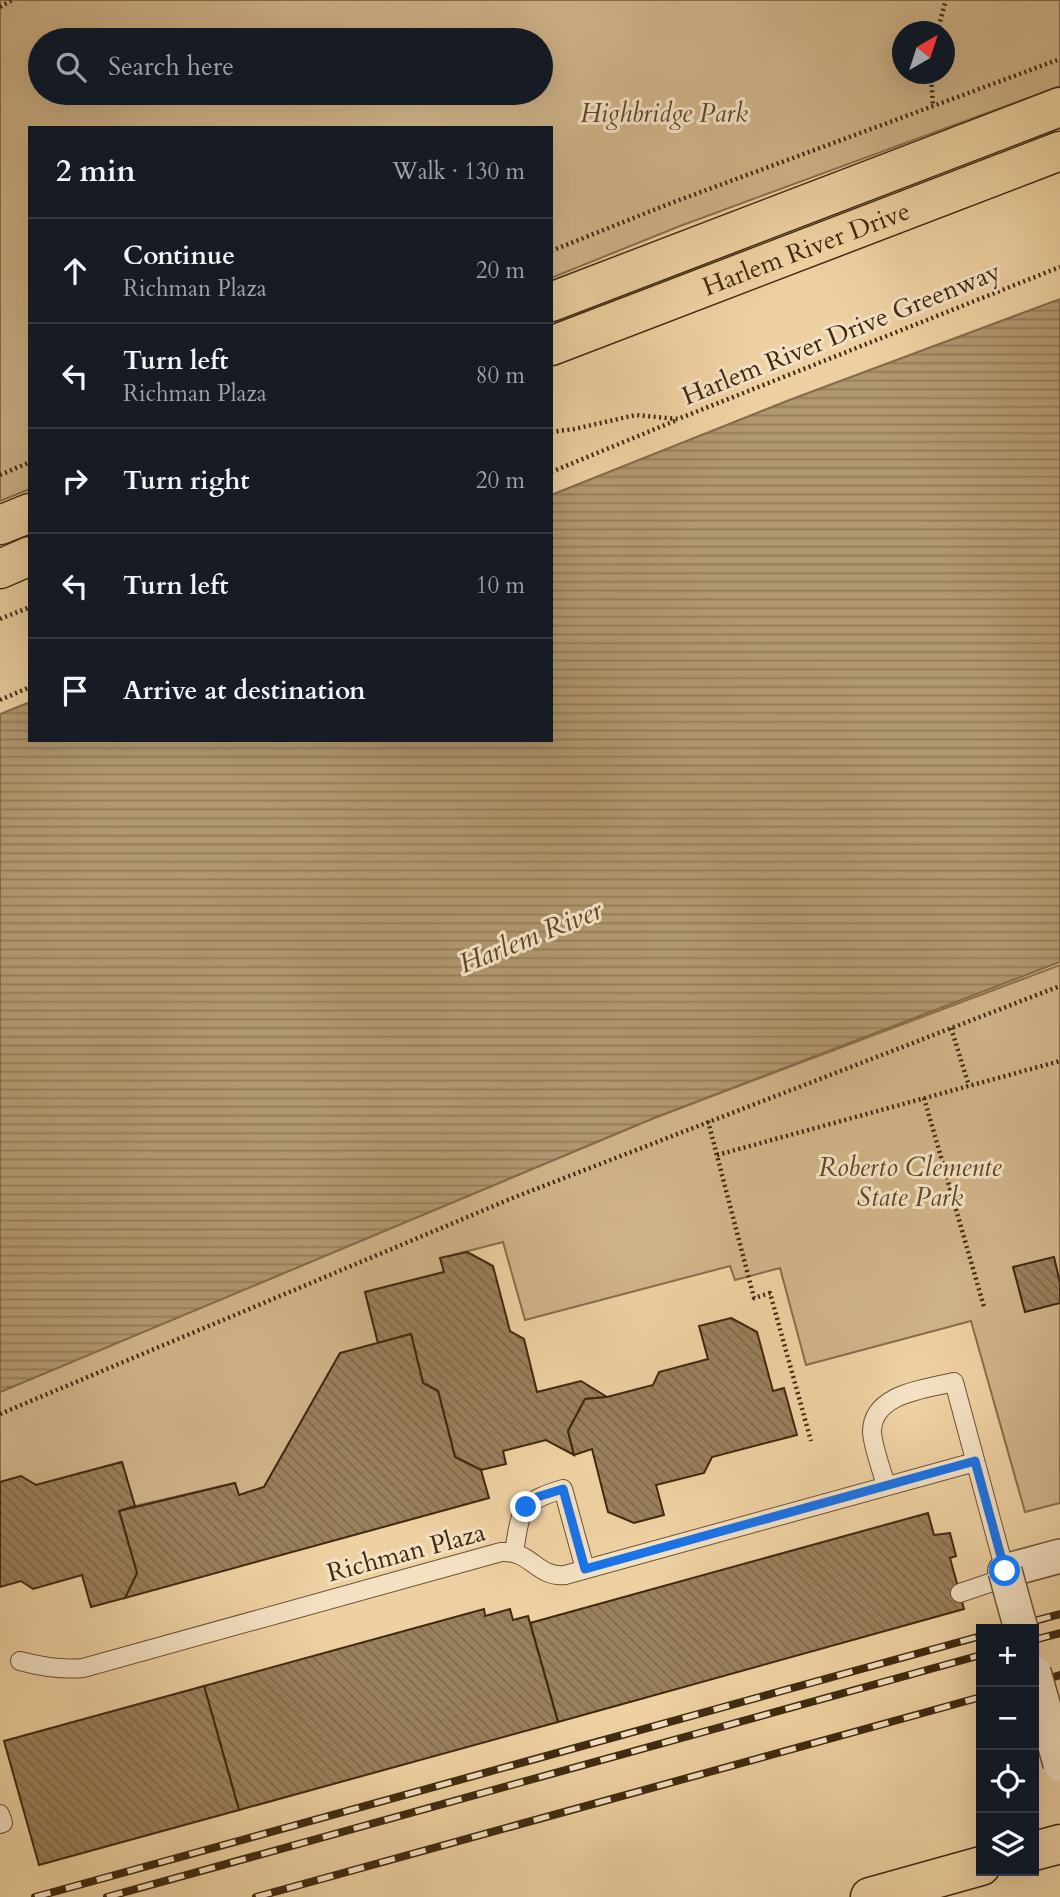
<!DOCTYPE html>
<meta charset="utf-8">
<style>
:root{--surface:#171b24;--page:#20242c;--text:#f1f3f6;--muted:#9ea1a6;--line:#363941}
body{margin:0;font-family:Cardo,serif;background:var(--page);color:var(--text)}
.controls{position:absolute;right:21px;bottom:21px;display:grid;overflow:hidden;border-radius:0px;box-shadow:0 7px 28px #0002}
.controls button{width:63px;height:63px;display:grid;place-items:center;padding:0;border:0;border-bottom:2px solid var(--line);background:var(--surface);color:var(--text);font:35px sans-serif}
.compass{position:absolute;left:892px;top:21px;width:63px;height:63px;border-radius:50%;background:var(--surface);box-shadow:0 7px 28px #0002;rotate:39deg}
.stop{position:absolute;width:21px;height:21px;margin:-16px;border:5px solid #1a73e8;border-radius:50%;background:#fff}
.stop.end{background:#1a73e8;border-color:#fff;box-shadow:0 2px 7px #0008}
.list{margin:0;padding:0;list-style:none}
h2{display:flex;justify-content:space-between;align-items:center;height:91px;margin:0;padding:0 28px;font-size:30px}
h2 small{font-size:23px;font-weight:400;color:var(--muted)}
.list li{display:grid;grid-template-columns:46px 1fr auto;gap:21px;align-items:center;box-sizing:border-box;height:105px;padding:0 28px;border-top:2px solid var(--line)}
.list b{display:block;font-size:26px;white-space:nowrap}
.list p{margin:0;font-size:23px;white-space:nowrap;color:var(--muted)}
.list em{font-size:23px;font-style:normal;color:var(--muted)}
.icon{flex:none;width:38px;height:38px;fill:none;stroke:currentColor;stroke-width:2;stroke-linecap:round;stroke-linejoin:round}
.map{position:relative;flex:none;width:1060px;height:1897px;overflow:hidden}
.search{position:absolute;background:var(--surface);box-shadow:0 7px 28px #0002;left:28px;top:28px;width:525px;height:77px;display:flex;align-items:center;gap:18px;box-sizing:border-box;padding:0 24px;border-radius:38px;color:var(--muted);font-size:26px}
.panel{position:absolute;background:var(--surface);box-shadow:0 7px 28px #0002;left:28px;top:126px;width:525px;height:616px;border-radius:0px}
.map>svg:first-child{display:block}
</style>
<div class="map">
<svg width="1060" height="1897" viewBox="0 0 1060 1897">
<defs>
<pattern id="water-rules" width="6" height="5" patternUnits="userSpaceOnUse" patternTransform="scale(1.75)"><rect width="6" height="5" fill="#b29870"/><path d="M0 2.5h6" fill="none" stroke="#927c5b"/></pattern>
<pattern id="building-back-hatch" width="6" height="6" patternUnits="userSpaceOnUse" patternTransform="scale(1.75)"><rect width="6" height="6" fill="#9a805c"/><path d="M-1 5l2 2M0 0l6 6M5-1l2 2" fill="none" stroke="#7f694b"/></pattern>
</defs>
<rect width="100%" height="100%" fill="#eed1a2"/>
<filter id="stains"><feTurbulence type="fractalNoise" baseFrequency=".00286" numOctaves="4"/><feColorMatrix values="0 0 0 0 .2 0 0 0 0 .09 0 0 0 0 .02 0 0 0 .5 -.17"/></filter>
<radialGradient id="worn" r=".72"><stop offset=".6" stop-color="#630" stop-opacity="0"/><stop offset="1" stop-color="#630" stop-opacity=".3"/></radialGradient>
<!-- park -->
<g fill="#d0b489" stroke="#886e4c" stroke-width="2" fill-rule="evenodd">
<path d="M0 0H1060V86L680 226 551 278V128H30V489L0 501ZM902 32H944V74H902ZM541 40V93H40V40Z"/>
<polygon points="1060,965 1060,1503 1025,1512 971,1321 806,1365 780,1268 735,1280 730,1266 525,1320 503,1242 441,1258 444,1272 365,1292 378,1343 340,1353 264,1487 239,1495 235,1483 135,1506 121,1462 36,1485 21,1476 0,1482 0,1392 654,1118"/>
</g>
<!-- water -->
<polygon fill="url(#water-rules)" stroke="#846c4a" stroke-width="2" points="1060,299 1060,962 654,1118 0,1392 0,714 30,702 30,740 551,740 551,495 792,399"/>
<!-- building -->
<g fill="url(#building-back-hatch)" stroke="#3f2910" stroke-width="2">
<polygon points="467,1252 493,1266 510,1331 524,1339 537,1392 581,1381 607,1397 585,1399 568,1431 574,1455 546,1440 503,1451 506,1464 481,1470 455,1457 438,1391 423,1383 411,1334 378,1343 365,1292 444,1272 440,1258"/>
<polygon points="1054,1257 1060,1283 1060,1303 1025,1312 1013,1267"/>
<polygon points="731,1318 757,1332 773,1391 784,1388 797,1435 712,1457 704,1473 656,1485 664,1515 634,1523 608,1512 592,1449 574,1455 568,1431 585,1399 607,1397 653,1385 659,1372 708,1359 699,1326"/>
<polygon points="411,1334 423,1383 438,1391 455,1457 481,1470 489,1498 125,1598 137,1573 119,1511 235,1483 239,1495 264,1487 340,1353"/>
<polygon points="122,1462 135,1506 119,1511 137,1573 125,1598 91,1607 82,1575 33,1589 21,1581 0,1587 0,1482 21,1476 36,1485"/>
<polygon points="928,1513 934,1535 950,1533 956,1556 950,1558 964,1609 558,1722 530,1623"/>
<polygon points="484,1609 485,1616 510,1609 513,1620 528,1616 558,1722 239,1810 204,1686"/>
<polygon points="204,1686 239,1810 39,1865 4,1741"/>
</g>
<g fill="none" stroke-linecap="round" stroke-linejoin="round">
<defs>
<g id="service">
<path d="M886 1486C882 1470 873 1448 872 1432 872 1393 926 1389 954 1382L1005 1571"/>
<path d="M514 1552C521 1510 519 1502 563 1489L585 1569"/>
<polyline points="960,1593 1013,1575"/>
<path d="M20 1661C42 1667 61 1670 83 1668L501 1552C531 1550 537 1578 565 1575L975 1462"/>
<polyline points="0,1814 3,1823 0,1824"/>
</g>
<polyline id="minor" points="1005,1571 1060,1556"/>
<g id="motorway">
<polyline points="551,302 1060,107"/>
<path id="s1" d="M551 346 1060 151"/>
<polyline points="0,525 30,513"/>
<polyline points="0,569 30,556"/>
<polyline points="1034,1851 1060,1844"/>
<polyline points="870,1897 981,1866"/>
</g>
</defs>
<!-- service casing -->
<use href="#service" stroke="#6b5334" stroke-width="20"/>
<!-- minor casing -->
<use href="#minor" stroke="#6b5334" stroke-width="36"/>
<!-- motorway casing -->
<use href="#motorway" stroke="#3f2910" stroke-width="41"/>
<!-- path -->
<g stroke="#3f2910" stroke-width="4.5" stroke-dasharray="2 3.5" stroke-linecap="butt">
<polyline points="0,7 12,0"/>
<polyline points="937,32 946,0"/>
<polyline points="931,74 933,107"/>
<polyline points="551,251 666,205 1060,59"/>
<polyline points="551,432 574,429 636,415 678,419 1060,267"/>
<polyline points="551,472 677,420"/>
<polyline points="0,475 30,462"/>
<polyline points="0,619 30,607"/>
<polyline points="0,700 30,687"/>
<polyline points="951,1028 969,1086"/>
<polyline points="924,1098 984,1307"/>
<polyline points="708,1121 754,1298 770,1293 811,1441"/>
<polyline points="717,1155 1060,1061"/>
<polyline points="0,1414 515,1197 1060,986"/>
</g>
<!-- service -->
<use href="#service" stroke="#f4e1c3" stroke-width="18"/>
<!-- minor -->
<use href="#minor" stroke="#f4e1c3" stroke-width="33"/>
<!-- motorway -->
<use href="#motorway" stroke="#eed1a2" stroke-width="38"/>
<defs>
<g id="rail">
<polyline points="1004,1629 1060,1614"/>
<polyline points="1034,1640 1060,1633"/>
<polyline points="1034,1683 1060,1675"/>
<polyline points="35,1897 981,1636"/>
<polyline points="107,1897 981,1655"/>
<polyline points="256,1897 981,1697"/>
</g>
</defs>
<!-- rail casing -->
<use href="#rail" stroke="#3f2910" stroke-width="8"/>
<!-- rail -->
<use href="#rail" stroke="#f4e1c3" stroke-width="5" stroke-dasharray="16" stroke-linecap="butt"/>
<defs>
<g id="minor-bridge">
<polyline points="1005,1571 1021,1629"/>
<polyline points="1034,1672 1060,1764"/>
</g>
</defs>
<!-- minor-bridge casing -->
<use href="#minor-bridge" stroke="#6b5334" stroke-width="36" stroke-linecap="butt"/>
<!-- minor-bridge -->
<use href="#minor-bridge" stroke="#f4e1c3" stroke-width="33"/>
</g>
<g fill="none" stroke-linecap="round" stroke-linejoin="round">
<!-- route -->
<polyline stroke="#1a73e8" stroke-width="9" points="526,1507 537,1497 563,1489 585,1569 975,1461 1005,1571"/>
</g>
<g text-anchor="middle" stroke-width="6" stroke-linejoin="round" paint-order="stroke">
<!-- park labels -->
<g font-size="26" font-style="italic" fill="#5c4528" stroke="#f4e1c3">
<text x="664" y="122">Highbridge Park</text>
<text x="910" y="1176">Roberto Clemente<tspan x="910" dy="30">State Park</tspan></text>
</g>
<!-- street labels -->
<g font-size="26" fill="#3f2910" stroke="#f4e1c3">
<text dy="9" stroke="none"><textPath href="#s1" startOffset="273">Harlem River Drive</textPath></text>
<text transform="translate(841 333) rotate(-22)" y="9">Harlem River Drive Greenway</text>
<text transform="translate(406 1552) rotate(-15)" y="9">Richman Plaza</text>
</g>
<!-- water labels -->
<g font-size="28" font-style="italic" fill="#5c4528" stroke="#f4e1c3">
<text transform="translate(530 936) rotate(-22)" y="10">Harlem River</text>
</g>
</g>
<rect width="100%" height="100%" filter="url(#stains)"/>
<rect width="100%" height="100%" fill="url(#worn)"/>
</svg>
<div class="controls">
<button>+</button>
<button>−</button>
<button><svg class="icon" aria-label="locate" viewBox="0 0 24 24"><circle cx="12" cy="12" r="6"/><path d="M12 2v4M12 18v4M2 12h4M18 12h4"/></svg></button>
<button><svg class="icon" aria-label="layers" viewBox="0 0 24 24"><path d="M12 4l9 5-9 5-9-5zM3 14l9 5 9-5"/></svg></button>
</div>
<svg class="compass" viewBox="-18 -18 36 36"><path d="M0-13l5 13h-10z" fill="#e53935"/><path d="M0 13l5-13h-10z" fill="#9ea1a6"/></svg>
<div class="stop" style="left:1005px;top:1571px"></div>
<div class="stop end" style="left:526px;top:1507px"></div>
<div class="search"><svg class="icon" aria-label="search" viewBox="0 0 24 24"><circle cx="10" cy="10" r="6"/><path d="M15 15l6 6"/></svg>Search here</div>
<section class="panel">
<h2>2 min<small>Walk · 130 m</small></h2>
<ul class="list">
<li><svg class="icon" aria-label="ahead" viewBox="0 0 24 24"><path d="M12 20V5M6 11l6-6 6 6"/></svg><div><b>Continue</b><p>Richman Plaza</p></div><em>20 m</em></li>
<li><svg class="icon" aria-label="left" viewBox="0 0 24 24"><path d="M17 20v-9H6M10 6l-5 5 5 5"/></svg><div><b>Turn left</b><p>Richman Plaza</p></div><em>80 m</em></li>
<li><svg class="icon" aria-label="right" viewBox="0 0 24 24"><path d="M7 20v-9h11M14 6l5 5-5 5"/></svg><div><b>Turn right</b></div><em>20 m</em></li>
<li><svg class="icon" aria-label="left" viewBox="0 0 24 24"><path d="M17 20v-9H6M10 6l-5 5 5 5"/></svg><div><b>Turn left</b></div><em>10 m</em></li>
<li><svg class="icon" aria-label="arrive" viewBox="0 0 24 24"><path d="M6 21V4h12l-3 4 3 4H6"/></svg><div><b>Arrive at destination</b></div></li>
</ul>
</section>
</div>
